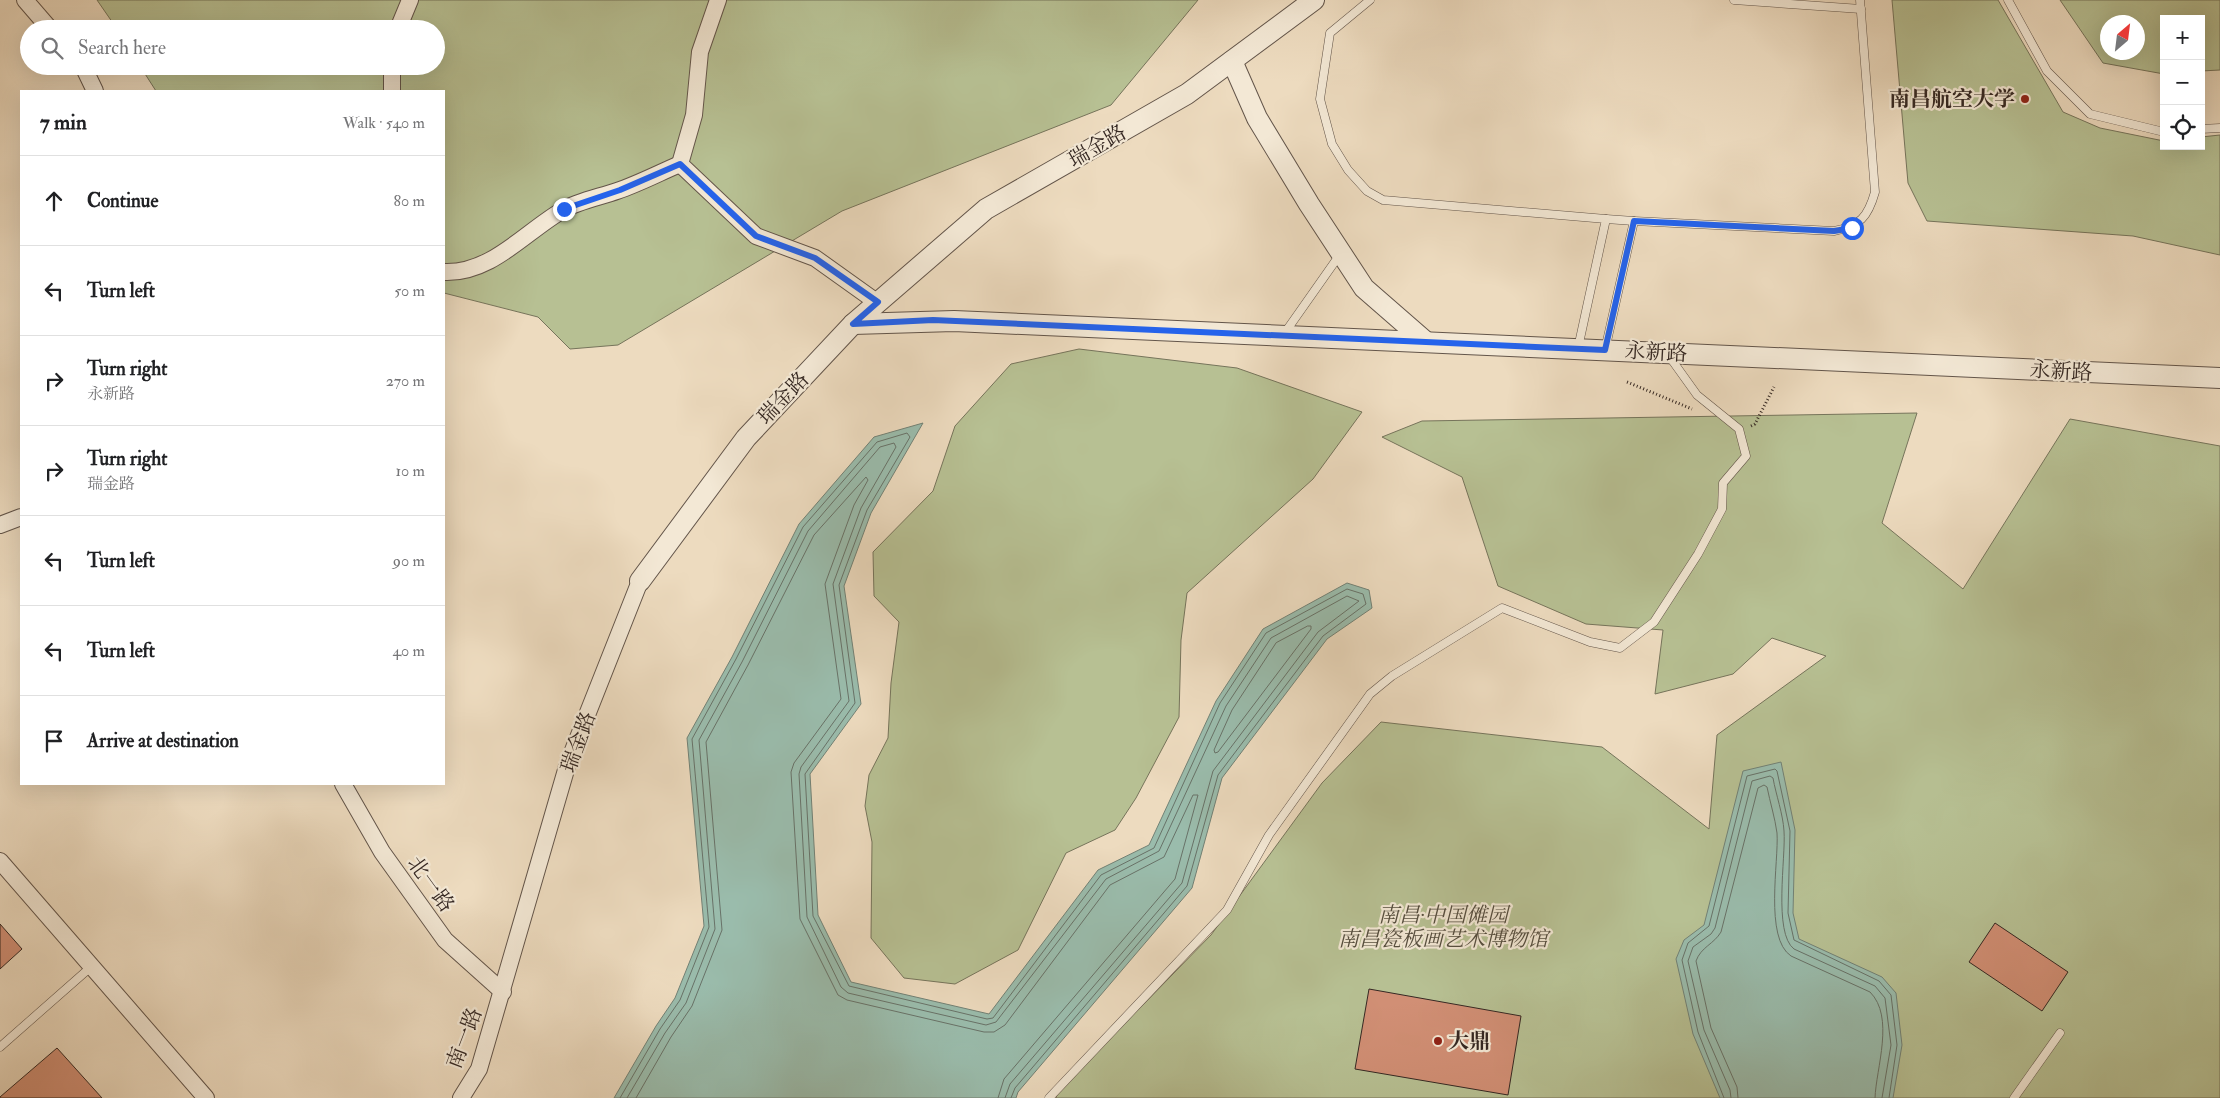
<!DOCTYPE html>
<meta charset="utf-8">
<style>
:root{--surface:#fff;--page:#f6f6f6;--text:#202124;--muted:#757577;--line:#e0e0e0}
body{margin:0;font-family:"IM FELL Double Pica","Noto Serif SC",serif;background:var(--page);color:var(--text)}
.controls{position:absolute;right:15px;top:15px;display:grid;overflow:hidden;border-radius:0px;box-shadow:0 5px 20px #0002}
.controls button{width:45px;height:45px;display:grid;place-items:center;padding:0;border:0;border-bottom:1px solid var(--line);background:var(--surface);color:var(--text);font:25px sans-serif}
.compass{position:absolute;left:2100px;top:15px;width:45px;height:45px;border-radius:50%;background:var(--surface);box-shadow:0 5px 20px #0002;rotate:28deg}
.stop{position:absolute;width:15px;height:15px;margin:-11px;border:4px solid #2563eb;border-radius:50%;background:#fff}
.stop.end{background:#2563eb;border-color:#fff;box-shadow:0 1px 5px #0008}
.list{margin:0;padding:0;list-style:none}
h2{display:flex;justify-content:space-between;align-items:center;height:65px;margin:0;padding:0 20px;font-size:21px}
h2 small{font-size:16px;font-weight:400;color:var(--muted)}
.list li{display:grid;grid-template-columns:32px 1fr auto;gap:15px;align-items:center;box-sizing:border-box;height:90px;padding:0 20px;border-top:1px solid var(--line)}
.list b{display:block;font-size:19px;white-space:nowrap}
.list p{margin:0;font-size:16px;white-space:nowrap;color:var(--muted)}
.list em{font-size:16px;font-style:normal;color:var(--muted)}
.icon{flex:none;width:28px;height:28px;fill:none;stroke:currentColor;stroke-width:2;stroke-linecap:round;stroke-linejoin:round}
.map{position:relative;flex:none;width:2220px;height:1098px;overflow:hidden}
.search{position:absolute;background:var(--surface);box-shadow:0 5px 20px #0002;left:20px;top:20px;width:425px;height:55px;display:flex;align-items:center;gap:12px;box-sizing:border-box;padding:0 18px;border-radius:28px;color:var(--muted);font-size:19px}
.panel{position:absolute;background:var(--surface);box-shadow:0 5px 20px #0002;left:20px;top:90px;width:425px;height:695px;border-radius:0px}
.map>svg:first-child{display:block}
</style>
<div class="map">
<svg width="2220" height="1098" viewBox="0 0 2220 1098">
<rect width="100%" height="100%" fill="#eddbbf"/>
<filter id="stains"><feTurbulence type="fractalNoise" baseFrequency=".004" numOctaves="4"/><feColorMatrix values="0 0 0 0 .2 0 0 0 0 .09 0 0 0 0 .02 0 0 0 .5 -.17"/></filter>
<radialGradient id="worn" r=".72"><stop offset=".6" stop-color="#630" stop-opacity="0"/><stop offset="1" stop-color="#630" stop-opacity=".3"/></radialGradient>
<!-- green -->
<g fill="#b7c093" stroke="#76745b" fill-rule="evenodd">
<polygon points="97,0 1198,0 1111,105 842,211 618,345 570,349 538,317 444,293 444,91 156,91 140,66 436,66 436,29 117,29"/>
<polygon points="1892,0 1998,0 2063,112 2100,128 2164,141 2164,146 2201,146 2201,137 2220,135 2220,255 2133,236 1927,221 1908,183"/>
<path d="M2060 0H2220V70L2201 71V19H2164V74L2103 63ZM2138 22V52H2108V22Z"/>
<polygon points="1079,349 1237,368 1362,412 1313,479 1187,593 1181,640 1179,717 1136,798 1115,830 1066,853 1018,950 955,984 904,978 871,938 872,842 865,806 869,775 888,738 891,683 899,622 874,596 873,552 933,491 955,426 1011,364"/>
<polygon points="1917,413 1882,523 1963,589 2070,419 2220,446 2220,1098 1056,1098 1058,1092 1211,935 1322,783 1381,722 1602,747 1709,829 1717,735 1826,656 1772,638 1733,674 1655,694 1663,630 1586,624 1498,586 1462,477 1382,437 1422,421"/>
</g>
<!-- water -->
<g fill="#9abcac" stroke="#728175">
<polygon points="923,423 871,513 844,586 861,704 810,774 818,915 851,982 989,1014 1098,870 1149,845 1216,701 1263,629 1347,583 1369,590 1372,608 1327,639 1222,778 1192,888 1018,1092 1016,1098 614,1098 656,1026 675,998 704,926 687,738 732,657 799,524 874,437"/>
<polygon points="1781,762 1795,830 1793,913 1799,939 1882,977 1896,993 1902,1045 1893,1098 1720,1098 1693,1034 1676,959 1684,940 1704,925 1743,771"/>
</g>
<g fill="none" stroke-linecap="round" stroke-linejoin="round">
<!-- shore -->
<g stroke="#687268" stroke-width="1">
<polygon points="1308,626 1311,626 1311,629 1218,752 1215,753 1214,750 1232,710 1276,643"/>
<polyline points="620,1098 660,1029 680,1000 709,927 692,739 736,659 803,527 877,442 907,433 910,437 867,510 839,585 855,703 805,774 813,916 849,986 987,1019 993,1018 1101,875 1154,848 1220,703 1266,633 1347,589 1363,594 1366,604 1323,636 1218,775 1187,886 1015,1088 1011,1098"/>
<polyline points="627,1098 665,1033 686,1003 715,929 699,740 742,662 808,531 880,447 894,443 896,447 861,508 833,584 849,701 801,767 799,774 807,917 841,987 848,993 986,1025 996,1022 1106,879 1159,851 1226,706 1271,638 1347,596 1359,601 1318,632 1213,771 1182,883 1010,1084 1005,1098"/>
<polyline points="636,1098 671,1037 692,1006 722,930 706,742 748,665 814,535 866,477 868,480 854,505 825,584 841,699 794,763 791,772 800,919 838,995 847,1000 984,1032 994,1032 1005,1025 1110,885 1164,857 1193,795 1198,795 1175,879 1004,1079 998,1098"/>
<polyline points="1724,1098 1698,1032 1682,960 1688,943 1709,926 1747,776 1775,769 1777,771 1790,831 1788,913 1794,940 1879,981 1891,995 1897,1045 1889,1098"/>
<path d="M1731 1098 1730 1090 1704 1030 1688 961 1693 947 1711 934 1715 928 1752 781 1770 776 1773 778C1776 795 1783 814 1784 831 1786 857 1773 933 1794 949L1875 986 1885 998 1891 1045 1882 1098"/>
<path d="M1738 1098 1737 1087 1711 1028 1696 961C1701 947 1714 944 1721 932L1758 788 1764 785 1767 787C1770 802 1775 818 1777 833 1779 861 1764 938 1791 956L1870 992C1895 1017 1876 1068 1875 1098"/>
</g>
</g>
<!-- building -->
<g fill="#d18f75" stroke="#352823">
<polygon points="1995,923 2068,972 2042,1011 1969,962"/>
<polygon points="0,924 22,949 0,969"/>
<polygon points="1369,989 1521,1016 1508,1095 1355,1069"/>
<polygon points="57,1048 102,1098 0,1098 0,1097"/>
</g>
<g fill="none" stroke-linecap="round" stroke-linejoin="round">
<defs>
<g id="service">
<polyline points="1370,0 1330,33 1320,99 1332,144 1348,170 1367,191 1383,200 1606,219 1578,348"/>
<polyline points="1734,0 1861,9"/>
<polyline points="2008,0 2047,71 2090,114 2164,132"/>
<polyline points="2201,129 2220,128"/>
<polyline points="1606,219 1634,221"/>
<polyline points="1284,334 1341,253"/>
<path d="M1605 350 1634 221 1834 231C1860 226 1868 217 1875 192L1860 0"/>
<polyline points="0,1047 92,966"/>
<polyline points="1049,1098 1227,910 1269,835 1370,694 1392,676 1502,608 1590,642 1620,648 1654,622 1698,554 1722,509 1723,483 1746,456 1739,429 1697,395 1669,356"/>
<polyline points="2014,1098 2060,1033"/>
</g>
<g id="minor">
<polyline points="25,0 50,29"/>
<polyline points="718,0 700,52 694,115 680,164 756,236 815,258 878,303"/>
<polyline points="398,29 410,0"/>
<polyline points="83,66 95,91"/>
<polyline points="392,66 392,91"/>
<path d="M444 272C491 274 525 232 563 210 578 201 600 197 617 191 638 184 659 173 680 164"/>
<polyline points="0,525 21,517"/>
<polyline points="343,784 382,852 445,940 503,992"/>
<polyline points="0,861 206,1098"/>
<polyline points="461,1098 479,1069 568,763 640,581"/>
</g>
<g id="tertiary">
<polyline points="1232,61 1257,118 1309,204 1364,288 1426,342"/>
<polyline points="853,324 954,321 2220,378"/>
<polyline points="640,581 746,438 853,324 986,209 1187,94 1314,0"/>
</g>
</defs>
<!-- service casing -->
<use href="#service" stroke="#63554a" stroke-width="9"/>
<!-- minor casing -->
<use href="#minor" stroke="#63554a" stroke-width="18"/>
<!-- tertiary casing -->
<use href="#tertiary" stroke="#63554a" stroke-width="22"/>
<!-- path -->
<g stroke="#352823" stroke-width="3" stroke-dasharray="1 2.5" stroke-linecap="butt">
<polyline points="1627,382 1692,409"/>
<polyline points="1751,426 1755,424 1774,387"/>
</g>
<!-- service -->
<use href="#service" stroke="#f3e8d5" stroke-width="8"/>
<!-- minor -->
<use href="#minor" stroke="#f3e8d5" stroke-width="16"/>
<!-- tertiary -->
<use href="#tertiary" stroke="#f3e8d5" stroke-width="20"/>
</g>
<g fill="none" stroke-linecap="round" stroke-linejoin="round">
<!-- route -->
<polyline stroke="#2563eb" stroke-width="6" points="564,209 620,190 680,164 756,236 815,258 878,302 853,324 933,320 1605,350 1634,221 1834,231 1852,228"/>
</g>
<!-- markers -->
<g fill="#8f2418" stroke="#f3e8d5" stroke-width="2">
<circle cx="2025" cy="99" r="5"/>
<circle cx="1438" cy="1041" r="5"/>
</g>
<g text-anchor="middle" stroke-width="4.5" stroke-linejoin="round" paint-order="stroke">
<!-- poi labels -->
<g font-size="21" font-weight="bold" fill="#352823" stroke="#f3e8d5" text-anchor="end">
<text x="2015" y="106">南昌航空大学</text>
<text x="1448" y="1048" text-anchor="start">大鼎</text>
</g>
<!-- street labels -->
<g font-size="21" fill="#352823" stroke="#f3e8d5">
<text transform="translate(1097 146) rotate(-30)" y="7">瑞金路</text>
<text transform="translate(1656 352) rotate(3)" y="7">永新路</text>
<text transform="translate(2061 371) rotate(3)" y="7">永新路</text>
<text transform="translate(783 398) rotate(-46)" y="7">瑞金路</text>
<text transform="translate(578 742) rotate(-70)" y="7">瑞金路</text>
<text transform="translate(431 884) rotate(54)" y="7">北一路</text>
<text transform="translate(464 1038) rotate(-69)" y="7">南一路</text>
</g>
<!-- park labels -->
<g font-size="21" font-style="italic" fill="#564e3f" stroke="#f3e8d5">
<text x="1443" y="922">南昌·中国傩园<tspan x="1443" dy="24">南昌瓷板画艺术博物馆</tspan></text>
</g>
</g>
<rect width="100%" height="100%" filter="url(#stains)"/>
<rect width="100%" height="100%" fill="url(#worn)"/>
</svg>
<div class="controls">
<button>+</button>
<button>−</button>
<button><svg class="icon" aria-label="locate" viewBox="0 0 24 24"><circle cx="12" cy="12" r="6"/><path d="M12 2v4M12 18v4M2 12h4M18 12h4"/></svg></button>
</div>
<svg class="compass" viewBox="-18 -18 36 36"><path d="M0-13l5 13h-10z" fill="#e53935"/><path d="M0 13l5-13h-10z" fill="#757577"/></svg>
<div class="stop" style="left:1852px;top:228px"></div>
<div class="stop end" style="left:564px;top:209px"></div>
<div class="search"><svg class="icon" aria-label="search" viewBox="0 0 24 24"><circle cx="10" cy="10" r="6"/><path d="M15 15l6 6"/></svg>Search here</div>
<section class="panel">
<h2>7 min<small>Walk · 540 m</small></h2>
<ul class="list">
<li><svg class="icon" aria-label="ahead" viewBox="0 0 24 24"><path d="M12 20V5M6 11l6-6 6 6"/></svg><div><b>Continue</b></div><em>80 m</em></li>
<li><svg class="icon" aria-label="left" viewBox="0 0 24 24"><path d="M17 20v-9H6M10 6l-5 5 5 5"/></svg><div><b>Turn left</b></div><em>50 m</em></li>
<li><svg class="icon" aria-label="right" viewBox="0 0 24 24"><path d="M7 20v-9h11M14 6l5 5-5 5"/></svg><div><b>Turn right</b><p>永新路</p></div><em>270 m</em></li>
<li><svg class="icon" aria-label="right" viewBox="0 0 24 24"><path d="M7 20v-9h11M14 6l5 5-5 5"/></svg><div><b>Turn right</b><p>瑞金路</p></div><em>10 m</em></li>
<li><svg class="icon" aria-label="left" viewBox="0 0 24 24"><path d="M17 20v-9H6M10 6l-5 5 5 5"/></svg><div><b>Turn left</b></div><em>90 m</em></li>
<li><svg class="icon" aria-label="left" viewBox="0 0 24 24"><path d="M17 20v-9H6M10 6l-5 5 5 5"/></svg><div><b>Turn left</b></div><em>40 m</em></li>
<li><svg class="icon" aria-label="arrive" viewBox="0 0 24 24"><path d="M6 21V4h12l-3 4 3 4H6"/></svg><div><b>Arrive at destination</b></div></li>
</ul>
</section>
</div>
